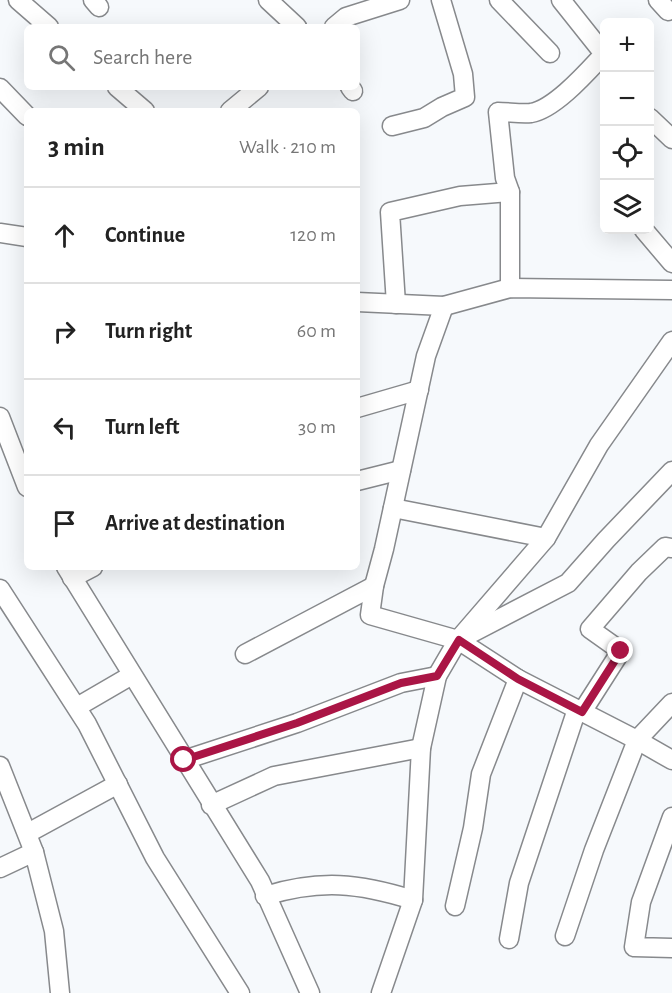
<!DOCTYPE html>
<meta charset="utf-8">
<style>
:root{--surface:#fff;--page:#f2f2f2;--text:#222;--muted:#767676;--line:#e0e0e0}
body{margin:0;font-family:"Alegreya Sans",sans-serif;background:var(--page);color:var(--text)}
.controls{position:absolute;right:18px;top:18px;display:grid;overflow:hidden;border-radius:9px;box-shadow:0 6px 24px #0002}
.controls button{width:54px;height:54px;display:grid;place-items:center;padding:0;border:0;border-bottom:2px solid var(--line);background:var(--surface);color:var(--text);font:30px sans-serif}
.stop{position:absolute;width:18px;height:18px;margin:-14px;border:4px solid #aa1545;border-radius:50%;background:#fff}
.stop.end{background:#aa1545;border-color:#fff;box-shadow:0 2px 6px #0008}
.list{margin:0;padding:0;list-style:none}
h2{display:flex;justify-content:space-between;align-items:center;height:78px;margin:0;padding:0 24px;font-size:26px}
h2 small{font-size:20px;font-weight:400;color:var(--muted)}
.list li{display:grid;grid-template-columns:39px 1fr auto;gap:18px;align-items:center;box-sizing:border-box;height:96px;padding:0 24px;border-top:2px solid var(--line)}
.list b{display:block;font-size:22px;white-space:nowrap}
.list em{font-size:20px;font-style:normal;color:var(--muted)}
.icon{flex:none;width:33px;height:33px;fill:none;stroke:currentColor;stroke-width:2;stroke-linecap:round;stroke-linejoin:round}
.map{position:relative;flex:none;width:672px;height:993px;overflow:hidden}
.search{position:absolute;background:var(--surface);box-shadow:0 6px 24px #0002;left:24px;top:24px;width:336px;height:66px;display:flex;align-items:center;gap:15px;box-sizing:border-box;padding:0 21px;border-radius:9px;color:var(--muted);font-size:22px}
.panel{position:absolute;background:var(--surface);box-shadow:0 6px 24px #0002;left:24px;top:108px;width:336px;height:462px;border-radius:9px}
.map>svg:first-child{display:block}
</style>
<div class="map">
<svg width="672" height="993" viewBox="0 0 672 993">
<rect width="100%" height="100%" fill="#f6f9fc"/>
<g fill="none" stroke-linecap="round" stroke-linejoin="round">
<defs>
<g id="minor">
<polyline points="18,0 49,27"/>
<polyline points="93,0 99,7"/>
<polyline points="268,0 297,27"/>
<polyline points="499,0 550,53"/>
<polyline points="658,0 668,11"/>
<polyline points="334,27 346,17 400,0"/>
<polyline points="117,87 145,111"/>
<polyline points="350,87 353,91"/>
<polyline points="0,88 27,116"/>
<polyline points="230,111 259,87"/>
<polyline points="650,118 672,139"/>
<polyline points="392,126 424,118 442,107 465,97 463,74 441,0"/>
<polyline points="644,230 672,263"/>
<polyline points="0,233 27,237"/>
<path d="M510 288V192L505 178 498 112C508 112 521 114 531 113 555 109 588 71 604 54L561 0"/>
<polyline points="357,302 444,306 510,288 672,290"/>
<polyline points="396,304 390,212 460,196 510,192"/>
<polyline points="444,306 426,356 384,549 374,586 370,615 458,640 518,679 637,740 672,760"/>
<polyline points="357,408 419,390"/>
<polyline points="0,417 27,487"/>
<polyline points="357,481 401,470"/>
<polyline points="393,508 546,538"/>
<polyline points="66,567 260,881 310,993"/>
<polyline points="72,578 93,567"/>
<polyline points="0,589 87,724 155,858 240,993"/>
<polyline points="468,635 568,583 606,540 672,471"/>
<polyline points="245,654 374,586"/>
<polyline points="77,707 132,675"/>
<polyline points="582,712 621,651 590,629 639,572 665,547 672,548"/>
<polyline points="184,760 297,723 401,683 437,676"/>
<polyline points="0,766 34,852 54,931 60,993"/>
<polyline points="211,805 274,776 421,748"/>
<polyline points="672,817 641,902 634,947 672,948"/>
<polyline points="28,833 118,784"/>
<polyline points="0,868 34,852"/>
<path d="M265 896C320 879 359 883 413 900"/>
<polyline points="455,906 473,828 481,774 518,679"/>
<polyline points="565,936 594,850 637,740 672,703"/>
<polyline points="509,939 519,883 577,709"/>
<polyline points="381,993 413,900 421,748 437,676 458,640 546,538 599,445 672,341"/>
</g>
</defs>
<!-- minor casing -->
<use href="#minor" stroke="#87898c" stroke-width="21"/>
<!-- minor -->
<use href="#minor" stroke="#fff" stroke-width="18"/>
</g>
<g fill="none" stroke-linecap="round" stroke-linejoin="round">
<!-- route -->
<polyline stroke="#aa1545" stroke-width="8" points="184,760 297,723 401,683 437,676 459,640 518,679 582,712 621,651"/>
</g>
</svg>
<div class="controls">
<button>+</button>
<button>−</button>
<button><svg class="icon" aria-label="locate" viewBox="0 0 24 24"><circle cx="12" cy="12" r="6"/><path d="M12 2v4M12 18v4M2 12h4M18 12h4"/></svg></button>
<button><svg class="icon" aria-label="layers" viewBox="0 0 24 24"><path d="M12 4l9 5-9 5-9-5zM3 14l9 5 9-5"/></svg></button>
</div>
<div class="stop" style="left:184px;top:760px"></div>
<div class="stop end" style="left:621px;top:651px"></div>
<div class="search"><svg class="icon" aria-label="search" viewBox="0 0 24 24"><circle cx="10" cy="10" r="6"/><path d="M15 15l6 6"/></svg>Search here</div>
<section class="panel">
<h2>3 min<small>Walk · 210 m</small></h2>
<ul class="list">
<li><svg class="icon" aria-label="ahead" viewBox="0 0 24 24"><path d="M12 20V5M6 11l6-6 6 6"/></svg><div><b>Continue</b></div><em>120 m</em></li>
<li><svg class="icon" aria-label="right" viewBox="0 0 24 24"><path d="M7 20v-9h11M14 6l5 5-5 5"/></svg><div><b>Turn right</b></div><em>60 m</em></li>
<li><svg class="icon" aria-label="left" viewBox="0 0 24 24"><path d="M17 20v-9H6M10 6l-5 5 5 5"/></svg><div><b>Turn left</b></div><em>30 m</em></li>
<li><svg class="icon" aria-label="arrive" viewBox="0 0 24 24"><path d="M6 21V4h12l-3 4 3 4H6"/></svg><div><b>Arrive at destination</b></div></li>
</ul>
</section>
</div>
